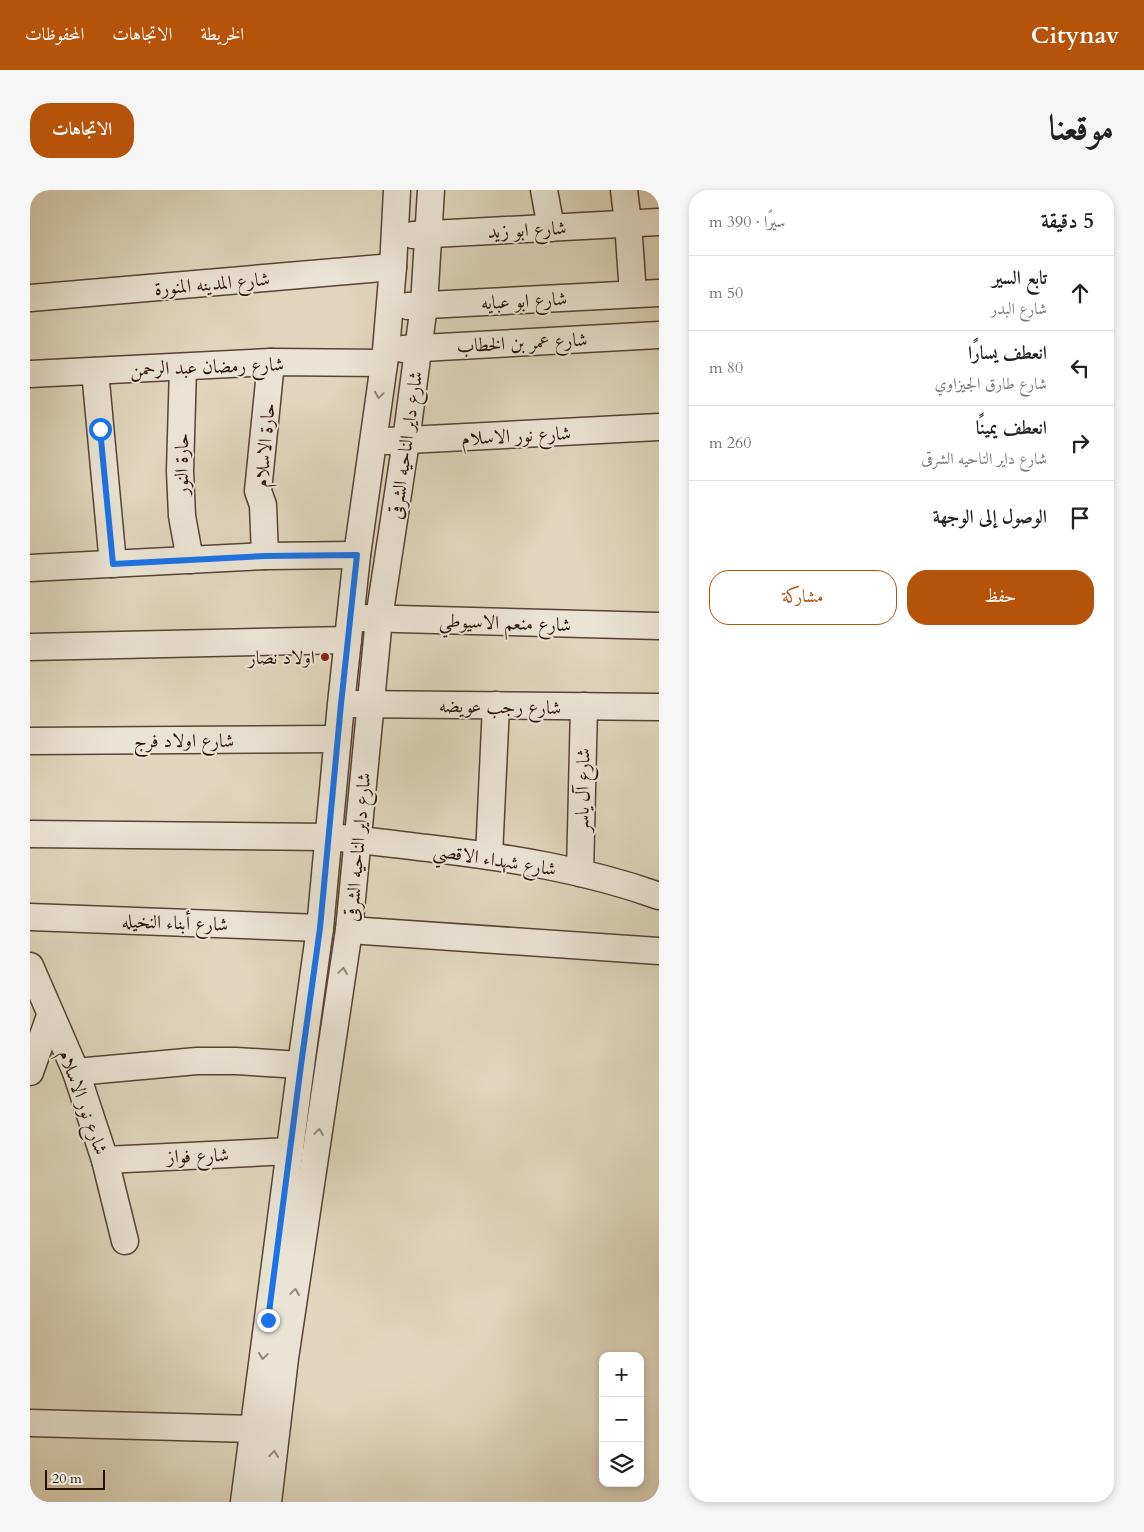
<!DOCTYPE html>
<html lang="ar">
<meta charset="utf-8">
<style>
:root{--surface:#fff;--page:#f6f6f6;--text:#222;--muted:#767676;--line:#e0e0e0;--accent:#b45309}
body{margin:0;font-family:Cardo,Amiri,serif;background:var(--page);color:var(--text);direction:rtl}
.controls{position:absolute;right:15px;bottom:15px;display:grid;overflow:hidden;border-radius:10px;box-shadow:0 2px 8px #0003}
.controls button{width:45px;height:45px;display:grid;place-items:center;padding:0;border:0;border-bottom:1px solid var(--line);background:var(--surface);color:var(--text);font:25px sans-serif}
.scale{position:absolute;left:15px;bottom:12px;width:60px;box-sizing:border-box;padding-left:5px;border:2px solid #291205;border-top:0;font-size:14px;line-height:18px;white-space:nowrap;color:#291205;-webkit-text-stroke:4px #eae4d4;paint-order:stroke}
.stop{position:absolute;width:15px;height:15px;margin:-11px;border:4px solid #1a73e8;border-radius:50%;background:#fff}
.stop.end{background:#1a73e8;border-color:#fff;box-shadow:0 1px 5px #0008}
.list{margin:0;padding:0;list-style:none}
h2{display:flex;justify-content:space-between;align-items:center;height:65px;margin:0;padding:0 20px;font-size:21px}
h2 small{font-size:16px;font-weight:400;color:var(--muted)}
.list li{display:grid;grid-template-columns:32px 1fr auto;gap:15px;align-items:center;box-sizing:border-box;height:75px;padding:0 20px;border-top:1px solid var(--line)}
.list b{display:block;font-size:19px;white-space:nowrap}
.list p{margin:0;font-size:16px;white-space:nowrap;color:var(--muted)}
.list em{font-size:16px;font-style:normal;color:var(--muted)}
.actions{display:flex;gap:10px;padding:15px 20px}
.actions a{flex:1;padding:11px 0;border:1px solid var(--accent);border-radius:20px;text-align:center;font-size:18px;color:var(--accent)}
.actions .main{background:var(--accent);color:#fff}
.icon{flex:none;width:28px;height:28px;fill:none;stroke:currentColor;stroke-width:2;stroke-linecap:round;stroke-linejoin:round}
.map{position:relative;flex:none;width:629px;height:1312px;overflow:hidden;direction:ltr;border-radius:20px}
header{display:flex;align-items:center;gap:30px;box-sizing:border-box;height:70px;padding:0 25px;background:var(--accent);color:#fff}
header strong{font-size:24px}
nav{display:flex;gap:28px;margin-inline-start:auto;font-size:18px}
.intro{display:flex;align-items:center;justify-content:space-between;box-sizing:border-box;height:120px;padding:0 30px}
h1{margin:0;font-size:35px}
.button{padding:12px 22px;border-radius:20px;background:var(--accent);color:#fff;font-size:18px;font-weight:700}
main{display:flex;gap:30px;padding:0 30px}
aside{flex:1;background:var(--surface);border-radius:20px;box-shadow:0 2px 8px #0003}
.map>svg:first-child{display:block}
</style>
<header>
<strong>Citynav</strong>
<nav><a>الخريطة</a><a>الاتجاهات</a><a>المحفوظات</a></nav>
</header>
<div class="intro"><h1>موقعنا</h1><a class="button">الاتجاهات</a></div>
<main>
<aside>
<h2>5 دقيقة<small>سيرًا · 390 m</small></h2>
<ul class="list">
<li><svg class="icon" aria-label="ahead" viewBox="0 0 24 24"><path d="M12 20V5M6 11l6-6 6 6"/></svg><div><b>تابع السير</b><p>شارع البدر</p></div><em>50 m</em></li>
<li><svg class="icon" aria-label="left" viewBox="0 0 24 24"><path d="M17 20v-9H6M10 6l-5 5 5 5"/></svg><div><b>انعطف يسارًا</b><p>شارع طارق الجيزاوي</p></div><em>80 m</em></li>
<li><svg class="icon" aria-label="right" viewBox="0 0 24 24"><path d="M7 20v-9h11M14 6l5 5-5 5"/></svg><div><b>انعطف يمينًا</b><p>شارع داير الناحيه الشرقى</p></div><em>260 m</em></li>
<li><svg class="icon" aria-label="arrive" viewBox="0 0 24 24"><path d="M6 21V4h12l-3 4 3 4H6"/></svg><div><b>الوصول إلى الوجهة</b></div></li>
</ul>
<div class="actions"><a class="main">حفظ</a><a>مشاركة</a></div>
</aside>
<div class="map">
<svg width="629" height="1312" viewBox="0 0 629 1312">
<rect width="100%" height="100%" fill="#dfd6bd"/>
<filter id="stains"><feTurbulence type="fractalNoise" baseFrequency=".004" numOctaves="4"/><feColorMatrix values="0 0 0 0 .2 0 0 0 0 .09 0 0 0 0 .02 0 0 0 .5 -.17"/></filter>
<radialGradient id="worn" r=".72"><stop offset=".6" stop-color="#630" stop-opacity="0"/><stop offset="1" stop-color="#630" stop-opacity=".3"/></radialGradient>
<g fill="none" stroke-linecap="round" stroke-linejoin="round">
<defs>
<g id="minor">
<polyline points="514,0 521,38"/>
<polyline points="594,0 598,33 603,104"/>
<polyline points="383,45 629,32"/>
<polyline points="0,108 363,77"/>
<polyline points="378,116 629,103"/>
<polyline points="373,159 629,145"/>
<polyline points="153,177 150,281 152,326 160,370"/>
<polyline points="65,181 83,374"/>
<polyline points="0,184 241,172 354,173"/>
<polyline points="358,251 629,237"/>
<polyline points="235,366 233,315 228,301 241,172"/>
<polyline points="0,378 235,366 327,365"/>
<polyline points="331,428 629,436"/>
<polyline points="0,457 318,450"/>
<polyline points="322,514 629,517"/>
<polyline points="0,551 307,549"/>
<path d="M0 644 299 647C334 650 370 655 405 659 481 668 557 680 629 706"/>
<polyline points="459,666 466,515"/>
<polyline points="550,683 554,516"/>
<polyline points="0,727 290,738"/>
<polyline points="319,740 629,761"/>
<polyline points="0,776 46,882 75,970 95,1051"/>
<polyline points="0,882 20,826"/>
<polyline points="46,882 167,871 206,871 271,875"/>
<polyline points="75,970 260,961"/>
<polyline points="0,1233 223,1239"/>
<polyline points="214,1312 271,875 290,738 311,514 327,365 356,160 363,77 367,0"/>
<polyline points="238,1312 255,1168 319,740 349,428 376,251 394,115 401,0"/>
</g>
</defs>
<!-- minor casing -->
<use href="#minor" stroke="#564333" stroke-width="29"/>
<!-- minor -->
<use href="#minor" stroke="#eae4d4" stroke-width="26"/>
</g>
<!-- one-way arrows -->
<defs><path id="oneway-chevron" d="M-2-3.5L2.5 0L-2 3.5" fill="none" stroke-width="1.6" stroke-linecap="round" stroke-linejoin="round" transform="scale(1.25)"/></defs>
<g stroke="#938677">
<use href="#oneway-chevron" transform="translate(349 205) rotate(98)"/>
<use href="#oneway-chevron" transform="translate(313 781) rotate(-82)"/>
<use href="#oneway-chevron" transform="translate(289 942) rotate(-82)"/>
<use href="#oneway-chevron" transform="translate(265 1102) rotate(-82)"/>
<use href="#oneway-chevron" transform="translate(233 1166) rotate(98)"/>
<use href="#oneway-chevron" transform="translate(244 1264) rotate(-83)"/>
</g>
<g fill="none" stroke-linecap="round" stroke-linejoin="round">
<!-- route -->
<polyline stroke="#1a73e8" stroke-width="6" points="70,239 83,374 235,366 327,365 311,514 290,738 271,875 238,1130"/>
</g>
<!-- markers -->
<circle fill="#8f2418" stroke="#eae4d4" stroke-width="2" cx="295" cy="467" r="5"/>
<g text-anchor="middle" stroke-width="4" stroke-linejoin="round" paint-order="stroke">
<!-- street labels -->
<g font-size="19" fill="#291205" stroke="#eae4d4">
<text transform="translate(497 39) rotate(-3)" y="7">شارع ابو زيد</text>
<text transform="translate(182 93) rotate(-5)" y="7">شارع المدينه المنورة</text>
<text transform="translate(494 110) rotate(-3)" y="7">شارع ابو عبايه</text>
<text transform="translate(492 152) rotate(-3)" y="7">شارع عمر بن الخطاب</text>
<text transform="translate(177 176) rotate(-2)" y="7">شارع رمضان عبد الرحمن</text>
<text transform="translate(486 245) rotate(-3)" y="7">شارع نور الاسلام</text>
<text transform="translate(234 255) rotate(-85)" y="7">حارة الاسلام</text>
<text transform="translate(375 255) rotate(-82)" y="7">شارع داير الناحيه الشرقى</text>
<text transform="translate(151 274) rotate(-90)" y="7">حارة النور</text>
<text transform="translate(475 432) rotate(2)" y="7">شارع منعم الاسيوطي</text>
<text transform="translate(470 516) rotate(1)" y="7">شارع رجب عويضه</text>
<text x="154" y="557">شارع اولاد فرج</text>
<text transform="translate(552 600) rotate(-89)" y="7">شارع آل ياسر</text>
<text transform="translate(327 657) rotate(-85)" y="7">شارع داير الناحيه الشرقى</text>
<text transform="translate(465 669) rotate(9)" y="7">شارع شهداء الاقصي</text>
<text transform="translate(145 732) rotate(2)" y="7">شارع أبناء النخيله</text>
<text transform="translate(54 912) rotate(70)" y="7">شارع نور الاسلام</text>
<text transform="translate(168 965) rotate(-2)" y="7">شارع فواز</text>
</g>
<!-- poi labels -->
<g font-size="19" fill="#291205" stroke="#eae4d4" text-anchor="end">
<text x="285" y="474">اولاد نصار</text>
</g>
</g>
<rect width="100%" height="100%" filter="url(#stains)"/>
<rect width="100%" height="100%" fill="url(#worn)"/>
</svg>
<div class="controls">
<button>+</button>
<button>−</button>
<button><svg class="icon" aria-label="layers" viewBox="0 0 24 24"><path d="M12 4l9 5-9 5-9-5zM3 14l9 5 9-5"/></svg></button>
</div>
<div class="scale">20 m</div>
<div class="stop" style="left:70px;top:239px"></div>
<div class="stop end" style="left:238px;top:1130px"></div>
</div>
</main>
